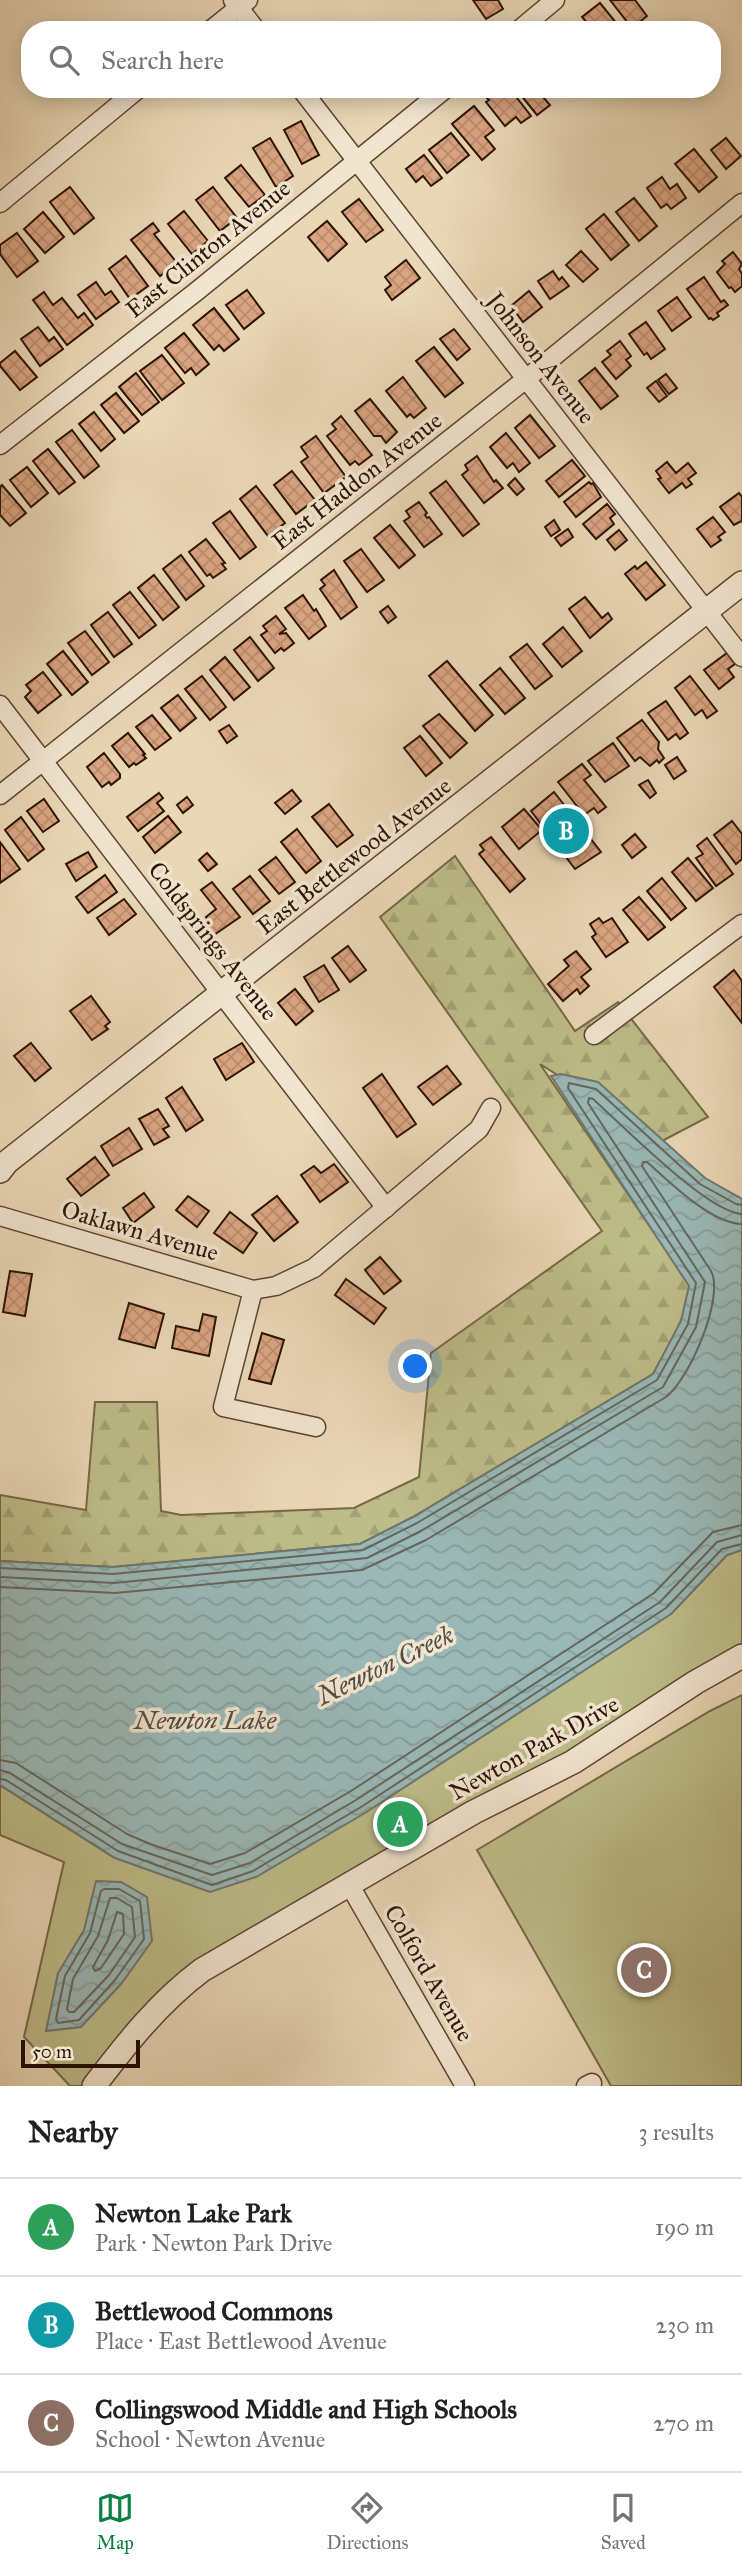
<!DOCTYPE html>
<meta charset="utf-8">
<style>
:root{--surface:#fff;--page:#f6f6f6;--text:#202124;--muted:#757577;--line:#e0e0e0;--accent:#0b8043}
body{margin:0;font-family:"IM FELL Great Primer",serif;background:var(--page);color:var(--text)}
.scale{position:absolute;left:21px;bottom:18px;width:119px;box-sizing:border-box;padding-left:7px;border:4px solid #2e1303;border-top:0;font-size:19px;line-height:24px;white-space:nowrap;color:#2e1303;-webkit-text-stroke:5px #f1e5d0;paint-order:stroke}
.you{position:absolute;left:416px;top:1367px;width:24px;height:24px;margin:-18px;border:5px solid #fff;border-radius:50%;background:#1a73e8;box-shadow:0 0 0 10px #1a73e833}
.badge{display:grid;place-items:center;width:46px;height:46px;border-radius:50%;background:var(--accent);color:#fff;font-size:23px;font-weight:700}
.pin{position:absolute;translate:-50% -50%;border:4px solid #fff;box-shadow:0 2px 7px #0006}
.list{margin:0;padding:0;list-style:none}
h2{display:flex;justify-content:space-between;align-items:center;height:91px;margin:0;padding:0 28px;font-size:30px}
h2 small{font-size:23px;font-weight:400;color:var(--muted)}
.list li{display:grid;grid-template-columns:46px 1fr auto;gap:21px;align-items:center;box-sizing:border-box;height:98px;padding:0 28px;border-top:2px solid var(--line)}
.list b{display:block;font-size:26px;white-space:nowrap}
.list p{margin:0;font-size:23px;white-space:nowrap;color:var(--muted)}
.list em{font-size:23px;font-style:normal;color:var(--muted)}
.icon{flex:none;width:38px;height:38px;fill:none;stroke:currentColor;stroke-width:2;stroke-linecap:round;stroke-linejoin:round}
.map{position:relative;flex:none;width:742px;height:2086px;overflow:hidden}
.search{position:absolute;background:var(--surface);box-shadow:0 4px 18px #0003;left:21px;right:21px;top:21px;height:77px;display:flex;align-items:center;gap:18px;box-sizing:border-box;padding:0 24px;border-radius:28px;color:var(--muted);font-size:26px}
.sheet{height:385px;background:var(--surface)}
nav{display:flex;justify-content:space-around;align-items:center;box-sizing:border-box;height:98px;border-top:2px solid var(--line);background:var(--surface);font-size:19px;color:var(--muted)}
nav a{display:grid;justify-items:center;gap:4px}
nav .on{color:var(--accent)}
.map>svg:first-child{display:block}
</style>
<div class="map">
<svg width="742" height="2086" viewBox="0 0 742 2086">
<defs>
<pattern id="forest-firs" width="22" height="20" patternUnits="userSpaceOnUse" patternTransform="scale(1.75)"><rect width="22" height="20" fill="#bdbd89"/><path d="M5 1l3.5 6h-7zM16 11l3.5 6h-7z" fill="#a3a275"/></pattern>
<pattern id="water-waves" width="16" height="10" patternUnits="userSpaceOnUse" patternTransform="scale(1.75)"><rect width="16" height="10" fill="#9ab8b6"/><path d="M0 5q4-4 8 0t8 0" fill="none" stroke="#859d9b"/></pattern>
<pattern id="building-cross-hatch" width="8" height="8" patternUnits="userSpaceOnUse" patternTransform="scale(1.75)"><rect width="8" height="8" fill="#daa481"/><path d="M0 0l8 8M0 8l8-8" fill="none" stroke="#bb8c6e"/></pattern>
</defs>
<rect width="100%" height="100%" fill="#ead7b6"/>
<filter id="stains"><feTurbulence type="fractalNoise" baseFrequency=".00286" numOctaves="4"/><feColorMatrix values="0 0 0 0 .2 0 0 0 0 .09 0 0 0 0 .02 0 0 0 .5 -.17"/></filter>
<radialGradient id="worn" r=".72"><stop offset=".6" stop-color="#630" stop-opacity="0"/><stop offset="1" stop-color="#630" stop-opacity=".3"/></radialGradient>
<!-- forest -->
<polygon fill="url(#forest-firs)" stroke="#766846" stroke-width="2" points="455,856 575,1031 618,1002 708,1117 662,1141 540,1064 690,1286 682,1321 653,1374 413,1517 360,1544 113,1567 0,1561 0,1495 86,1510 95,1402 157,1402 161,1511 181,1515 354,1508 419,1477 431,1353 602,1231 380,917"/>
<!-- park -->
<g fill="#bdbd89" stroke="#766846" stroke-width="2">
<polygon points="742,1550 742,1656 222,1956 94,2086 70,2086 24,2037 64,1862 0,1835 0,1785 115,1858 671,1614 727,1555"/>
<polygon points="742,1695 742,2086 611,2086 477,1850 710,1711"/>
</g>
<!-- water -->
<g fill="url(#water-waves)" stroke="#6f766e" stroke-width="2">
<polygon points="561,1074 598,1082 705,1178 742,1199 742,1550 727,1555 671,1614 365,1813 256,1877 210,1892 115,1858 0,1785 0,1561 113,1567 360,1544 413,1517 653,1374 681,1321 689,1286 551,1076"/>
<polygon points="96,1881 121,1882 147,1897 152,1941 121,1984 81,2027 46,2031 58,1973 84,1930"/>
</g>
<g fill="none" stroke-linecap="round" stroke-linejoin="round">
<!-- shore -->
<g stroke="#64665c" stroke-width="2">
<polyline points="0,1568 113,1574 363,1550 417,1523 657,1380 688,1324 696,1283 568,1088 569,1083 596,1089 700,1184 736,1204 742,1205"/>
<path d="M0 1577 114 1583 367 1558 421 1531 663 1387 696 1327 705 1282 588 1103 589 1098 593 1099C622 1125 707 1212 742 1214"/>
<path d="M0 1587 115 1593 362 1570 426 1540 666 1397C689 1380 725 1297 711 1271L642 1166 643 1162H647C670 1182 710 1223 742 1224"/>
<polyline points="0,1760 16,1763 127,1834 150,1844 210,1864 245,1853 351,1791 654,1593 713,1532 742,1525"/>
<polyline points="0,1770 10,1773 122,1844 212,1875 250,1863 356,1800 660,1602 717,1542 742,1535"/>
<polyline points="0,1779 6,1780 118,1851 212,1885 253,1871 361,1807 666,1608 722,1549 742,1544"/>
<polygon points="104,1889 119,1889 140,1901 144,1939 115,1980 79,2020 58,2023 56,2019 65,1976 90,1933 101,1891"/>
<polygon points="110,1898 117,1898 132,1907 135,1937 109,1975 74,2012 69,2012 67,2009 73,1979 98,1936"/>
<polygon points="117,1912 123,1914 124,1934 101,1968 95,1971 93,1967 108,1940"/>
</g>
</g>
<!-- building -->
<g fill="url(#building-cross-hatch)" stroke="#2e1303" stroke-width="2">
<polygon points="473,0 498,0 503,9 486,19"/>
<polygon points="610,0 635,0 647,16 632,28"/>
<polygon points="600,3 622,30 593,30 582,17"/>
<polygon points="496,89 510,89 531,116 521,123 516,117 505,126 486,102 489,100 486,97"/>
<polygon points="516,89 551,89 543,97 550,105 537,115"/>
<polygon points="474,106 494,130 485,137 495,149 482,160 452,124"/>
<polygon points="301,121 319,155 302,164 284,130"/>
<polygon points="451,133 469,155 447,173 429,150"/>
<polygon points="270,138 293,176 276,187 253,148"/>
<polygon points="726,138 741,156 726,169 711,150"/>
<polygon points="694,149 717,177 699,192 675,164"/>
<polygon points="424,155 442,178 431,186 423,176 416,182 406,169"/>
<polygon points="241,165 265,195 249,207 225,178"/>
<polygon points="662,177 670,189 677,184 686,198 671,209 667,204 661,208 647,188"/>
<polygon points="70,187 94,218 74,234 50,202"/>
<polygon points="213,187 237,218 220,231 196,200"/>
<polygon points="634,198 657,226 639,241 616,212"/>
<polygon points="359,199 383,230 366,242 342,212"/>
<polygon points="184,211 208,241 192,254 168,224"/>
<polygon points="43,212 64,237 45,253 24,229"/>
<polygon points="604,214 629,245 611,260 586,229"/>
<polygon points="327,221 347,244 328,261 308,237"/>
<polygon points="153,223 159,231 154,234 177,263 160,276 131,240"/>
<polygon points="17,233 38,261 17,277 0,254 0,245"/>
<polygon points="581,251 598,269 583,282 566,265"/>
<polygon points="733,252 742,264 739,269 742,274 742,286 735,292 731,287 729,288 717,272 725,264 722,261"/>
<polygon points="126,256 148,286 130,299 109,269"/>
<polygon points="406,260 420,278 392,300 385,290 391,285 385,277"/>
<polygon points="553,271 559,280 562,277 569,286 550,299 538,281"/>
<polygon points="704,277 721,302 724,300 728,305 717,313 719,316 713,320 711,318 709,319 687,289"/>
<polygon points="96,282 105,295 111,291 119,302 96,319 78,295"/>
<polygon points="247,290 264,313 244,329 226,305"/>
<polygon points="529,291 542,307 523,322 511,306"/>
<polygon points="44,292 53,305 62,298 78,318 84,313 93,325 67,345 33,300"/>
<polygon points="677,297 691,317 672,331 658,311"/>
<polygon points="214,308 239,339 224,351 219,345 214,350 193,325"/>
<polygon points="646,322 665,349 651,359 647,353 644,355 629,334"/>
<polygon points="38,327 49,341 54,337 63,349 40,366 21,339"/>
<polygon points="454,329 470,349 457,360 440,339"/>
<polygon points="184,333 209,364 196,375 191,368 185,373 165,348"/>
<polygon points="620,341 631,356 626,360 631,366 616,379 602,362 611,355 607,351"/>
<polygon points="434,347 463,383 445,397 416,361"/>
<polygon points="15,351 37,377 20,390 0,366 0,363"/>
<polygon points="162,355 184,383 162,400 140,371"/>
<polygon points="595,368 618,396 601,409 579,381"/>
<polygon points="136,373 159,402 142,415 119,387"/>
<polygon points="666,374 677,388 669,394 658,380"/>
<polygon points="403,377 426,408 414,418 410,414 407,417 386,391"/>
<polygon points="656,381 667,396 659,402 647,388"/>
<polygon points="116,393 139,421 124,433 101,405"/>
<polygon points="370,399 397,432 386,443 381,436 374,436 355,411"/>
<polygon points="94,412 115,439 101,451 79,424"/>
<polygon points="530,415 555,446 539,458 515,428"/>
<polygon points="341,416 372,455 359,465 355,461 350,465 327,436 336,429 332,424"/>
<polygon points="72,430 99,466 84,478 56,442"/>
<polygon points="506,433 530,463 519,472 513,463 507,468 490,447"/>
<polygon points="316,436 346,477 324,493 301,462 308,457 301,447"/>
<polygon points="48,449 75,482 59,494 33,461"/>
<polygon points="477,456 494,482 496,480 503,488 484,503 462,475 468,470 465,465"/>
<polygon points="572,460 585,476 559,497 546,481"/>
<polygon points="667,462 676,473 688,463 696,473 688,479 692,484 686,488 682,483 669,493 658,479 661,478 656,471"/>
<polygon points="27,467 48,493 31,507 10,480"/>
<polygon points="292,471 315,500 296,514 274,485"/>
<polygon points="515,478 524,489 517,495 508,485"/>
<polygon points="446,481 479,524 463,536 430,493"/>
<polygon points="589,482 591,484 593,483 601,497 576,517 564,502"/>
<polygon points="2,485 26,513 10,526 0,515 0,487"/>
<polygon points="256,486 285,523 268,536 240,499"/>
<polygon points="739,493 742,497 742,521 734,525 720,507"/>
<polygon points="419,502 427,513 425,515 427,518 429,517 442,534 424,547 404,521 410,517 406,511"/>
<polygon points="607,504 615,514 610,518 614,524 596,539 583,524"/>
<polygon points="230,511 256,547 240,559 213,523"/>
<polygon points="713,517 725,532 718,537 721,540 711,547 697,529"/>
<polygon points="554,520 560,530 551,536 545,527"/>
<polygon points="390,525 415,555 399,568 374,538"/>
<polygon points="568,529 573,537 561,546 555,538"/>
<polygon points="619,530 627,540 615,550 607,540"/>
<polygon points="206,539 225,563 222,564 226,569 213,578 210,574 207,576 189,552"/>
<polygon points="361,549 384,580 367,592 344,561"/>
<polygon points="181,555 204,586 186,600 163,569"/>
<polygon points="646,562 665,585 646,600 625,574 635,566 637,569"/>
<polygon points="334,570 357,607 341,619 320,589 325,585 321,580"/>
<polygon points="154,575 179,607 163,620 138,588"/>
<polygon points="130,592 156,625 139,638 113,605"/>
<polygon points="303,595 314,611 316,609 326,626 309,639 285,608"/>
<polygon points="585,597 602,618 608,613 612,619 590,638 569,609"/>
<polygon points="388,606 396,617 388,623 380,612"/>
<polygon points="108,612 132,644 114,657 91,625"/>
<polygon points="276,616 286,629 279,634 286,633 294,643 284,651 281,648 275,653 261,635 267,631 263,626"/>
<polygon points="563,627 582,651 562,667 543,644"/>
<polygon points="85,631 109,662 92,675 68,643"/>
<polygon points="250,637 274,668 258,681 234,650"/>
<polygon points="527,644 552,676 535,689 510,657"/>
<polygon points="63,651 88,682 72,695 47,664"/>
<polygon points="727,653 735,664 728,669 734,677 719,689 704,670"/>
<polygon points="225,657 250,687 234,700 210,670"/>
<polygon points="447,661 493,715 475,731 429,676"/>
<polygon points="500,668 525,698 505,714 480,685"/>
<polygon points="43,672 61,695 38,713 25,697 31,691 26,685"/>
<polygon points="202,676 226,707 210,720 185,689"/>
<polygon points="690,676 717,711 707,718 702,710 695,715 675,688"/>
<polygon points="178,695 196,718 180,731 161,708"/>
<polygon points="666,701 688,733 680,739 676,734 668,740 648,713"/>
<polygon points="439,714 467,743 450,758 423,726"/>
<polygon points="152,715 171,738 155,750 136,727"/>
<polygon points="642,720 659,742 658,749 664,758 659,763 657,760 650,766 640,757 635,761 617,738"/>
<polygon points="229,725 237,736 227,743 219,731"/>
<polygon points="128,733 145,754 143,755 146,758 136,765 134,763 129,767 112,746"/>
<polygon points="420,736 442,763 426,776 404,748"/>
<polygon points="613,743 629,766 605,782 588,761"/>
<polygon points="104,753 120,774 120,778 111,785 109,782 102,787 87,767"/>
<polygon points="677,757 686,771 674,779 665,765"/>
<polygon points="582,764 591,775 584,780 606,807 598,813 594,808 584,815 558,782"/>
<polygon points="648,780 656,793 650,798 639,785"/>
<polygon points="292,790 301,801 285,814 275,803"/>
<polygon points="554,792 601,852 575,869 531,811"/>
<polygon points="159,793 163,798 157,803 164,811 138,831 127,817"/>
<polygon points="187,797 193,805 183,813 177,805"/>
<polygon points="44,799 59,821 43,832 27,811"/>
<polygon points="329,804 353,835 337,847 312,817"/>
<polygon points="524,809 542,830 519,849 502,827"/>
<polygon points="168,816 181,832 155,853 143,837"/>
<polygon points="21,817 44,849 28,861 5,830"/>
<polygon points="732,821 742,834 742,859 736,864 714,835"/>
<polygon points="297,829 321,861 306,873 281,842"/>
<polygon points="635,834 646,847 632,858 622,845"/>
<polygon points="491,837 525,879 510,892 479,854 484,850 480,845"/>
<polygon points="707,838 733,874 716,886 696,858 703,854 697,846"/>
<polygon points="0,842 20,869 0,883"/>
<polygon points="88,852 97,867 76,881 66,864"/>
<polygon points="207,853 217,864 208,871 199,860"/>
<polygon points="276,857 295,882 279,894 259,870"/>
<polygon points="688,858 713,888 696,901 672,872"/>
<polygon points="105,875 117,892 88,913 76,897"/>
<polygon points="250,876 270,901 253,914 233,889"/>
<polygon points="662,878 686,908 671,920 647,891"/>
<polygon points="212,882 240,917 214,935 204,922 207,919 206,917 216,909 201,890"/>
<polygon points="639,897 665,927 648,940 623,910"/>
<polygon points="124,899 136,914 109,935 97,918"/>
<polygon points="599,918 603,923 612,918 628,942 606,957 592,937 596,934 590,924"/>
<polygon points="348,946 366,970 350,982 332,958"/>
<polygon points="576,951 591,969 581,977 589,986 580,994 577,989 563,1001 548,984 569,966 564,960"/>
<polygon points="324,965 339,990 319,1002 304,977"/>
<polygon points="734,970 742,981 742,1023 714,987"/>
<polygon points="295,989 313,1011 296,1025 278,1003"/>
<polygon points="91,996 110,1022 105,1026 108,1029 92,1040 70,1011"/>
<polygon points="31,1043 51,1068 35,1081 14,1056"/>
<polygon points="242,1043 254,1062 226,1080 214,1059"/>
<polygon points="447,1066 461,1084 433,1105 418,1087"/>
<polygon points="382,1074 416,1124 397,1137 363,1088"/>
<polygon points="182,1087 203,1120 186,1131 166,1098"/>
<polygon points="158,1109 169,1126 163,1129 169,1137 154,1145 139,1119"/>
<polygon points="129,1128 142,1149 113,1166 101,1146"/>
<polygon points="95,1157 109,1175 81,1196 67,1179"/>
<polygon points="334,1164 348,1182 320,1202 301,1175 314,1166 321,1173"/>
<polygon points="144,1193 154,1207 133,1223 123,1208"/>
<polygon points="188,1196 209,1211 197,1227 176,1210"/>
<polygon points="277,1196 298,1222 274,1241 252,1215"/>
<polygon points="230,1212 257,1233 243,1253 214,1233"/>
<polygon points="380,1257 401,1281 384,1294 365,1270"/>
<polygon points="10,1271 32,1274 25,1316 3,1312"/>
<polygon points="346,1279 386,1308 374,1324 335,1295"/>
<polygon points="129,1303 164,1314 155,1348 119,1339"/>
<polygon points="203,1314 216,1317 209,1356 172,1348 176,1326 199,1331"/>
<polygon points="262,1333 284,1340 271,1384 249,1379"/>
</g>
<g fill="none" stroke-linecap="round" stroke-linejoin="round">
<defs>
<g id="minor">
<polyline points="233,0 256,30"/>
<polyline points="211,30 248,0"/>
<polyline points="519,30 555,0"/>
<polyline points="301,89 742,657"/>
<polyline points="0,203 138,89"/>
<polyline points="0,445 197,291 445,89"/>
<polyline points="0,705 386,1208"/>
<polyline points="0,795 526,379 742,203"/>
<polyline points="594,1035 742,924"/>
<polyline points="0,1216 253,1290 276,1286 314,1268 479,1129 491,1108"/>
<polyline points="253,1290 223,1407 316,1427"/>
<polyline points="349,1884 465,2086"/>
<polyline points="586,2086 592,2083"/>
</g>
<g id="tertiary">
<polyline points="0,1171 7,1162 742,583"/>
<path d="M94 2086C126 2044 159 2002 202 1970L474 1812 573 1762 696 1682 742 1656"/>
</g>
</defs>
<!-- minor casing -->
<use href="#minor" stroke="#5d4430" stroke-width="21"/>
<!-- tertiary casing -->
<use href="#tertiary" stroke="#5d4430" stroke-width="26"/>
<!-- minor -->
<use href="#minor" stroke="#f1e5d0" stroke-width="18"/>
<!-- tertiary -->
<use href="#tertiary" stroke="#f1e5d0" stroke-width="23"/>
</g>
<g text-anchor="middle" stroke-width="7" stroke-linejoin="round" paint-order="stroke">
<!-- street labels -->
<g font-size="24" fill="#2e1303" stroke="#f1e5d0">
<text transform="translate(208 249) rotate(-39)" y="8">East Clinton Avenue</text>
<text transform="translate(541 358) rotate(52)" y="8">Johnson Avenue</text>
<text transform="translate(357 481) rotate(-38)" y="8">East Haddon Avenue</text>
<text transform="translate(354 856) rotate(-38)" y="8">East Bettlewood Avenue</text>
<text transform="translate(213 941) rotate(52)" y="8">Coldsprings Avenue</text>
<text transform="translate(140 1231) rotate(16)" y="8">Oaklawn Avenue</text>
<text transform="translate(534 1748) rotate(-29)" y="8">Newton Park Drive</text>
<text transform="translate(429 1973) rotate(60)" y="8">Colford Avenue</text>
</g>
<!-- water labels -->
<g font-size="26" font-style="italic" fill="#544d42" stroke="#f1e5d0">
<text transform="translate(385 1665) rotate(-26)" y="9">Newton Creek</text>
<text x="205" y="1729">Newton Lake</text>
</g>
</g>
<rect width="100%" height="100%" filter="url(#stains)"/>
<rect width="100%" height="100%" fill="url(#worn)"/>
</svg>
<div class="scale">50 m</div>
<div class="you"></div>
<div class="pin badge" style="left:400px;top:1824px;background:#2e9e5b">A</div>
<div class="pin badge" style="left:566px;top:831px;background:#0f9aa8">B</div>
<div class="pin badge" style="left:644px;top:1970px;background:#8d6e63">C</div>
<div class="search"><svg class="icon" aria-label="search" viewBox="0 0 24 24"><circle cx="10" cy="10" r="6"/><path d="M15 15l6 6"/></svg>Search here</div>
</div>
<section class="sheet">
<h2>Nearby<small>3 results</small></h2>
<ul class="list">
<li><span class="badge" style="background:#2e9e5b">A</span><div><b>Newton Lake Park</b><p>Park · Newton Park Drive</p></div><em>190 m</em></li>
<li><span class="badge" style="background:#0f9aa8">B</span><div><b>Bettlewood Commons</b><p>Place · East Bettlewood Avenue</p></div><em>230 m</em></li>
<li><span class="badge" style="background:#8d6e63">C</span><div><b>Collingswood Middle and High Schools</b><p>School · Newton Avenue</p></div><em>270 m</em></li>
</ul>
</section>
<nav>
<a class="on"><svg class="icon" aria-label="map" viewBox="0 0 24 24"><path d="M3 6l6-2 6 2 6-2v14l-6 2-6-2-6 2zM9 4v14M15 6v14"/></svg>Map</a>
<a><svg class="icon" aria-label="directions" viewBox="0 0 24 24"><path d="M12 3l9 9-9 9-9-9zM9 14v-3h6M13 9l2 2-2 2"/></svg>Directions</a>
<a><svg class="icon" aria-label="saved" viewBox="0 0 24 24"><path d="M7 4h10v16l-5-4-5 4z"/></svg>Saved</a>
</nav>
